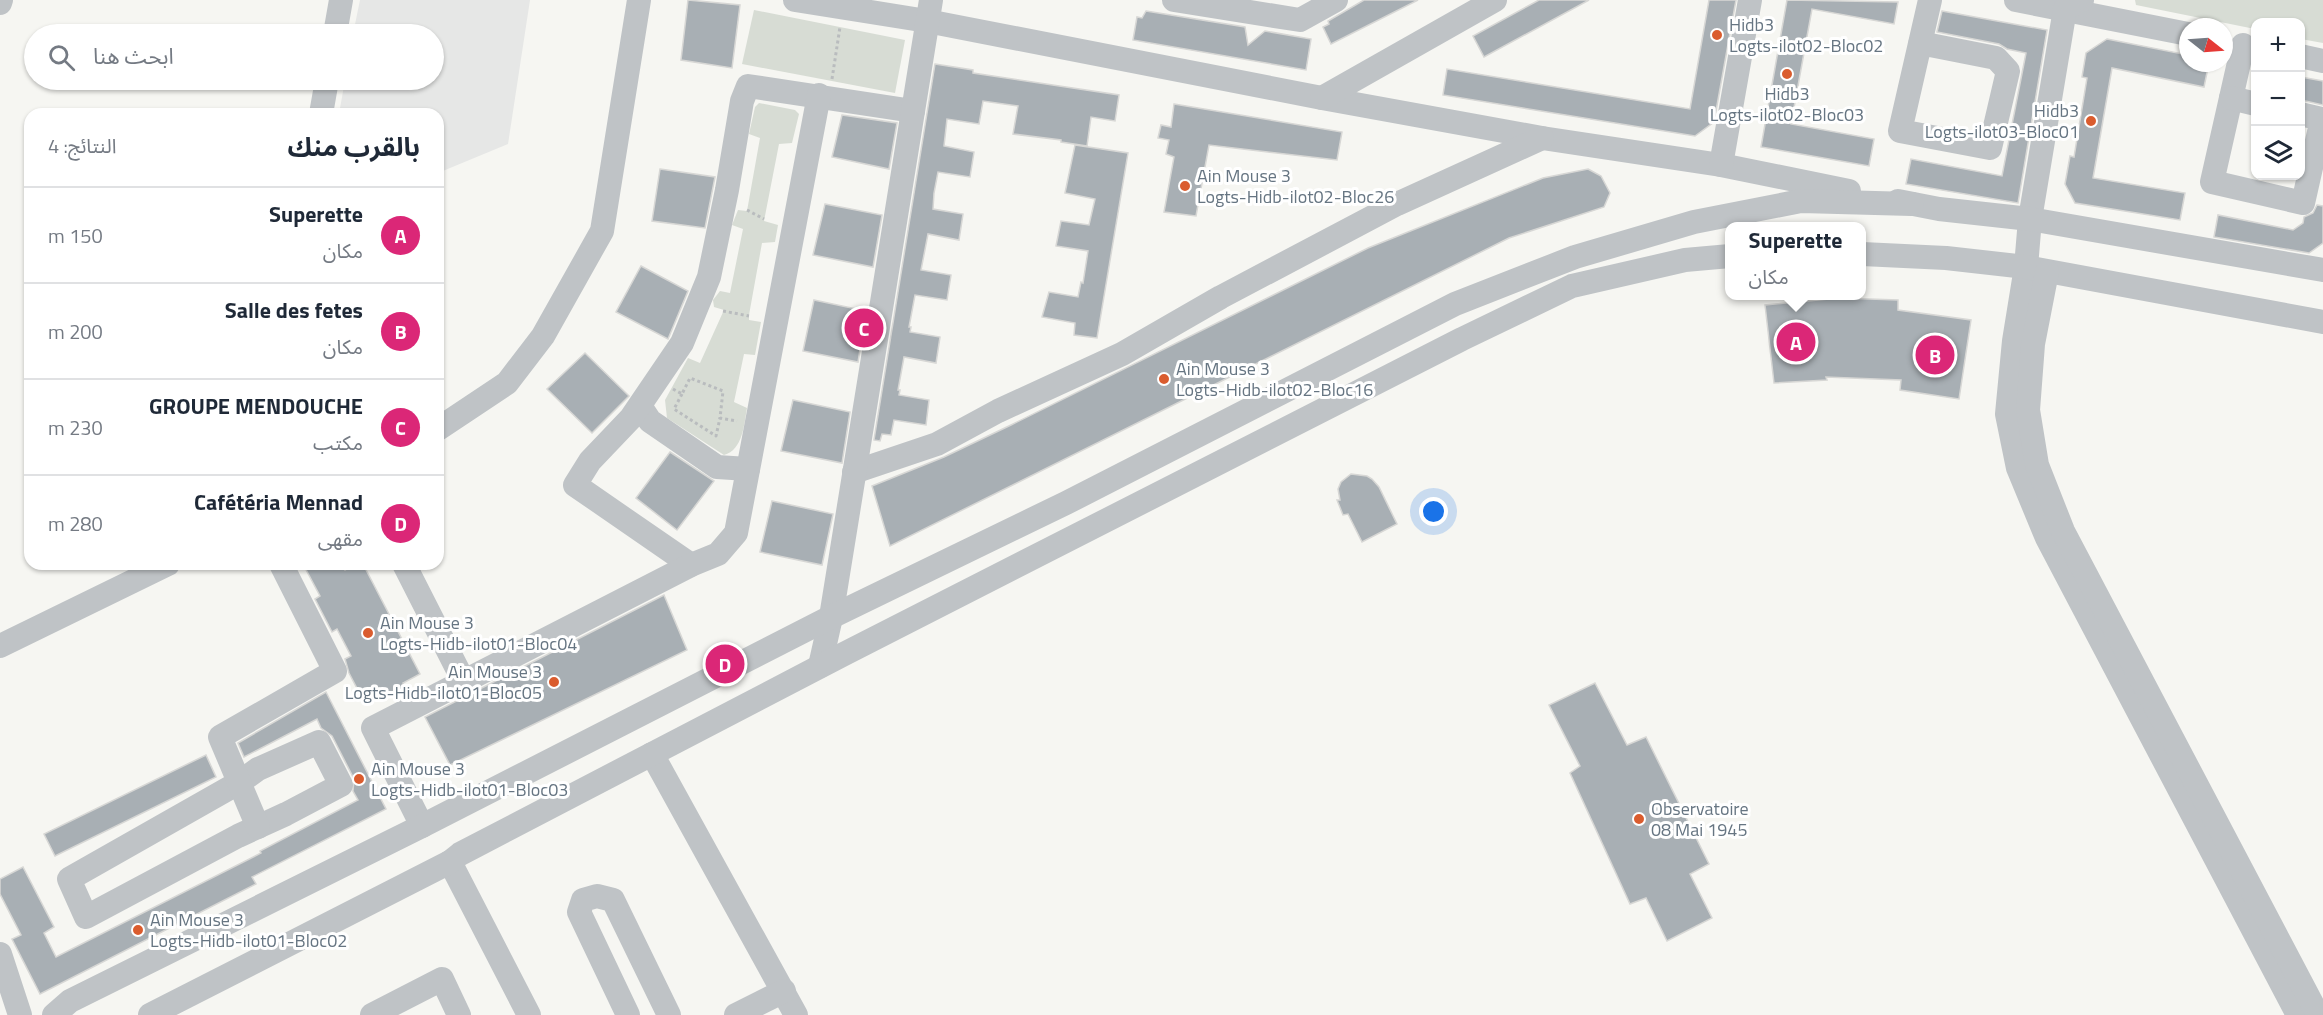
<!DOCTYPE html>
<html lang="ar">
<meta charset="utf-8">
<style>
:root{--surface:#fff;--page:#f2f2f3;--text:#1f2937;--muted:#747a83;--line:#e0e1e3;--accent:#db2777}
body{margin:0;font-family:"Titillium Web","Noto Sans Arabic",sans-serif;background:var(--page);color:var(--text);direction:rtl}
.controls{position:absolute;right:18px;top:18px;display:grid;overflow:hidden;border-radius:12px;box-shadow:0 2px 4px #0004}
.controls button{width:54px;height:54px;display:grid;place-items:center;padding:0;border:0;border-bottom:2px solid var(--line);background:var(--surface);color:var(--text);font:30px sans-serif}
.compass{position:absolute;left:2179px;top:18px;width:54px;height:54px;border-radius:50%;background:var(--surface);box-shadow:0 2px 4px #0004;rotate:107deg}
.you{position:absolute;left:1434px;top:512px;width:21px;height:21px;margin:-15px;border:4px solid #fff;border-radius:50%;background:#1a73e8;box-shadow:0 0 0 9px #1a73e833}
.badge{display:grid;place-items:center;width:39px;height:39px;border-radius:50%;background:var(--accent);color:#fff;font-size:20px;font-weight:700}
.pin{position:absolute;translate:-50% -50%;border:3px solid #fff;box-shadow:0 2px 6px #0006}
.popup{position:absolute;left:1725px;top:222px;width:141px;height:78px;box-sizing:border-box;display:grid;place-content:center;border-radius:12px;background:var(--surface);filter:drop-shadow(0 2px 4px #0005);font-size:20px;white-space:nowrap;color:var(--muted)}
.popup b{font-size:22px;color:var(--text)}
.popup::after{content:'';position:absolute;left:50%;top:100%;margin-left:-12px;border:12px solid transparent;border-top-color:var(--surface)}
.list{margin:0;padding:0;list-style:none}
h2{display:flex;justify-content:space-between;align-items:center;height:78px;margin:0;padding:0 24px;font-size:26px}
h2 small{font-size:20px;font-weight:400;color:var(--muted)}
.list li{display:grid;grid-template-columns:39px 1fr auto;gap:18px;align-items:center;box-sizing:border-box;height:96px;padding:0 24px;border-top:2px solid var(--line)}
.list b{display:block;font-size:22px;white-space:nowrap}
.list p{margin:0;font-size:20px;white-space:nowrap;color:var(--muted)}
.list em{font-size:20px;font-style:normal;color:var(--muted)}
.icon{flex:none;width:33px;height:33px;fill:none;stroke:currentColor;stroke-width:2;stroke-linecap:round;stroke-linejoin:round}
.map{position:relative;flex:none;width:2323px;height:1015px;overflow:hidden;direction:ltr}
.search{position:absolute;background:var(--surface);box-shadow:0 2px 4px #0004;left:24px;top:24px;width:420px;height:66px;display:flex;align-items:center;gap:15px;box-sizing:border-box;padding:0 21px;border-radius:33px;color:var(--muted);font-size:22px}
.panel{position:absolute;background:var(--surface);box-shadow:0 2px 4px #0004;left:24px;top:108px;width:420px;height:462px;border-radius:18px;direction:rtl}
.map>svg:first-child{display:block}
</style>
<div class="map">
<svg width="2323" height="1015" viewBox="0 0 2323 1015">
<rect width="100%" height="100%" fill="#f6f6f2"/>
<!-- built -->
<polygon fill="#e6e7e6" points="360,0 530,0 508,144 438,173 438,114 339,114 345,80 434,80 434,34 353,34"/>
<!-- green -->
<g fill="#d7dcd4">
<polygon points="2135,0 2323,0 2323,43 2301,39 2300,22 2256,22 2255,29 2136,5"/>
<polygon points="754,10 905,40 895,93 742,64"/>
<path d="M759 103 795 110 799 114 792 143 779 144 764 221 778 225 775 242 762 243 749 315V320L761 322 755 355 744 354 734 402 747 408C744 424 743 450 724 455L667 418 665 400 688 358 700 363 724 310 714 307 713 300 720 291 730 293 743 229 732 225 738 210 747 211 760 138 749 134 755 107Z"/>
</g>
<!-- building -->
<g fill="#a8afb4" stroke="#d7d7d5" stroke-width="1.5">
<polygon points="688,0 740,5 732,68 681,60"/>
<polygon points="1364,0 1418,0 1331,44 1323,27 1329,24 1328,21"/>
<polygon points="1539,0 1589,0 1484,57 1473,36"/>
<polygon points="1709,0 1736,0 1714,122 1695,136 1443,95 1447,69 1690,109"/>
<polygon points="1787,0 1898,2 1894,24 1812,9 1791,124 1874,139 1869,166 1761,147"/>
<polygon points="1146,11 1245,27 1248,45 1265,31 1311,39 1306,70 1133,40 1137,17 1142,18"/>
<polygon points="1942,11 2047,30 2018,203 1906,184 1911,159 2002,176 2026,53 2007,49 1999,44 1937,32"/>
<polygon points="2107,39 2188,55 2188,63 2209,63 2204,87 2112,68 2093,178 2185,193 2180,220 2075,203 2065,184 2070,156 2074,157 2087,78 2082,77 2086,53"/>
<polygon points="935,64 973,70 973,73 1119,95 1115,121 1091,117 1087,146 1061,142 1061,140 1013,134 1018,106 983,101 979,124 947,119 944,146 974,152 970,177 938,172 934,193 933,209 963,214 959,240 928,234 921,270 951,275 947,300 915,295 909,327 911,327 910,332 940,337 936,363 904,357 898,390 900,390 899,395 929,400 926,425 894,420 891,435 882,434 880,441 874,440"/>
<polygon points="2301,77 2323,81 2323,105 2301,100"/>
<polygon points="1174,104 1342,132 1337,160 1209,145 1196,216 1164,212 1174,157 1166,154 1169,140 1158,138 1161,125 1171,127"/>
<polygon points="842,115 897,123 889,169 832,157"/>
<polygon points="1075,145 1128,153 1097,338 1074,335 1075,323 1042,317 1049,292 1078,297 1081,282 1083,283 1088,251 1056,246 1061,221 1089,225 1095,199 1065,193"/>
<polygon points="660,169 715,177 705,228 652,221"/>
<polygon points="1588,169 1601,176 1610,193 1604,207 1509,238 890,546 872,486 944,457 1011,425 1368,248 1543,178"/>
<polygon points="825,204 882,215 873,267 813,255"/>
<polygon points="2317,205 2323,206 2323,243 2309,253 2214,237 2218,215 2293,230 2303,223 2304,217 2313,213"/>
<polygon points="641,266 688,291 668,339 616,312"/>
<polygon points="1840,298 1898,300 1898,310 1971,320 1959,399 1900,390 1901,380 1826,377 1827,380 1774,383 1765,305"/>
<polygon points="814,300 866,311 858,362 803,351"/>
<polygon points="585,353 629,396 592,433 547,389"/>
<polygon points="793,400 850,412 842,463 781,451"/>
<polygon points="670,452 714,481 677,530 636,498"/>
<polygon points="1351,474 1367,476 1372,479 1379,487 1397,524 1362,542 1348,514 1343,515 1337,500 1340,500 1338,489 1341,482"/>
<polygon points="772,501 833,514 822,565 760,552"/>
<polygon points="303,564 342,564 345,570 356,564 363,564 420,674 403,683 405,687 380,700 377,695 371,698 367,691 360,694 349,673 345,659 351,656 337,629 332,632 315,599 320,596"/>
<polygon points="664,595 687,650 450,765 425,717"/>
<polygon points="1595,683 1627,745 1646,737 1709,864 1690,874 1712,918 1667,941 1646,898 1630,904 1570,773 1580,766 1549,705"/>
<polygon points="326,692 386,809 252,877 256,884 40,994 12,939 21,935 0,894 0,879 23,867 54,927 44,933 56,957 261,853 260,851 358,800 353,791 354,779 332,736 321,728 317,719 244,757 238,743"/>
<polygon points="206,755 216,777 55,856 44,834"/>
</g>
<g fill="none" stroke-linecap="round" stroke-linejoin="round">
<!-- path -->
<g stroke="#b9bcbe" stroke-width="3" stroke-dasharray="3 3" stroke-linecap="butt">
<polyline points="832,79 840,27"/>
<polyline points="747,210 764,219"/>
<polyline points="723,311 749,316"/>
<polyline points="673,389 682,394 690,378 723,391 720,418 737,421"/>
<polyline points="682,394 674,409 716,436 720,418"/>
</g>
<!-- minor -->
<g stroke="#bfc3c6" stroke-width="24">
<polyline points="795,0 927,21 1322,98 1542,138 1721,165 1849,191"/>
<polyline points="1174,0 1300,20 1336,0"/>
<polyline points="2016,0 2188,34"/>
<polyline points="2082,0 2065,9 2030,219 2026,267 2014,341 2007,414 2018,468 2047,538 2298,1015"/>
<polyline points="0,3 1,0"/>
<polyline points="335,34 341,0"/>
<polyline points="1920,43 1996,58 2008,71 1990,148 1900,131 1930,0"/>
<polyline points="2243,45 2212,182 2303,203 2322,119 2300,114"/>
<polyline points="2300,56 2323,61"/>
<polyline points="1322,98 1495,0"/>
<polyline points="2231,98 2256,104"/>
<polyline points="321,114 327,80"/>
<polyline points="1721,165 1750,0"/>
<polyline points="1898,201 1939,209 2030,219 2323,270"/>
<polyline points="1862,254 1946,258 2026,267 2323,322"/>
<polyline points="2047,272 2033,344 2028,410 2037,465 2063,531 2318,1015"/>
<polyline points="640,406 650,421 717,467 748,469"/>
<polyline points="438,429 507,383 543,336 602,231 639,0"/>
<polyline points="854,472 937,444 998,411 1122,354 1221,297 1397,204 1542,138"/>
<polyline points="404,564 464,682"/>
<polyline points="691,565 575,485 590,461 631,418 682,343 709,277 727,190 742,101 748,86 913,111"/>
<polyline points="0,646 168,564"/>
<polyline points="820,666 831,617 931,0"/>
<polygon points="319,742 341,785 286,814 238,836 86,917 69,879 240,782 258,769"/>
<polyline points="652,754 796,1015"/>
<polyline points="422,826 373,728 691,565 718,554 736,533 819,95"/>
<polyline points="258,827 220,737 335,671 281,564"/>
<polyline points="450,862 529,1015"/>
<polyline points="0,954 20,1015"/>
<polyline points="54,1015 70,1001 422,826 831,617 1066,503 1455,304 1575,257 1694,222 1801,201 1912,204"/>
<polyline points="150,1015 450,862 460,854 844,654 1462,339 1572,286 1685,260 1730,256"/>
<polyline points="372,1015 442,979 459,1015"/>
<polyline points="628,1015 579,912 583,900 597,896 613,900 669,1015"/>
<polyline points="736,1015 784,991"/>
</g>
</g>
<!-- markers -->
<g fill="#da5c2e" stroke="#fff" stroke-width="2">
<circle cx="1717" cy="35" r="6"/>
<circle cx="1787" cy="74" r="6"/>
<circle cx="2091" cy="121" r="6"/>
<circle cx="1185" cy="186" r="6"/>
<circle cx="1164" cy="379" r="6"/>
<circle cx="368" cy="633" r="6"/>
<circle cx="554" cy="682" r="6"/>
<circle cx="359" cy="779" r="6"/>
<circle cx="1639" cy="819" r="6"/>
<circle cx="138" cy="930" r="6"/>
</g>
<g text-anchor="middle" stroke-width="6" stroke-linejoin="round" paint-order="stroke">
<!-- poi labels -->
<g font-size="18" fill="#667582" stroke="#fff" text-anchor="start">
<text x="1729" y="31">Hidb3<tspan x="1729" dy="21">Logts-ilot02-Bloc02</tspan></text>
<text x="1787" y="100" text-anchor="middle">Hidb3<tspan x="1787" dy="21">Logts-ilot02-Bloc03</tspan></text>
<text x="2079" y="117" text-anchor="end">Hidb3<tspan x="2079" dy="21">Logts-ilot03-Bloc01</tspan></text>
<text x="1197" y="182">Ain Mouse 3<tspan x="1197" dy="21">Logts-Hidb-ilot02-Bloc26</tspan></text>
<text x="1176" y="375">Ain Mouse 3<tspan x="1176" dy="21">Logts-Hidb-ilot02-Bloc16</tspan></text>
<text x="380" y="629">Ain Mouse 3<tspan x="380" dy="21">Logts-Hidb-ilot01-Bloc04</tspan></text>
<text x="542" y="678" text-anchor="end">Ain Mouse 3<tspan x="542" dy="21">Logts-Hidb-ilot01-Bloc05</tspan></text>
<text x="371" y="775">Ain Mouse 3<tspan x="371" dy="21">Logts-Hidb-ilot01-Bloc03</tspan></text>
<text x="1651" y="815">Observatoire<tspan x="1651" dy="21">08 Mai 1945</tspan></text>
<text x="150" y="926">Ain Mouse 3<tspan x="150" dy="21">Logts-Hidb-ilot01-Bloc02</tspan></text>
</g>
</g>
</svg>
<div class="controls">
<button>+</button>
<button>−</button>
<button><svg class="icon" aria-label="layers" viewBox="0 0 24 24"><path d="M12 4l9 5-9 5-9-5zM3 14l9 5 9-5"/></svg></button>
</div>
<svg class="compass" viewBox="-18 -18 36 36"><path d="M0-13l5 13h-10z" fill="#e53935"/><path d="M0 13l5-13h-10z" fill="#747a83"/></svg>
<div class="you"></div>
<div class="pin badge" style="left:1796px;top:342px">A</div>
<div class="popup"><b>Superette</b>مكان</div>
<div class="pin badge" style="left:1935px;top:355px">B</div>
<div class="pin badge" style="left:864px;top:328px">C</div>
<div class="pin badge" style="left:725px;top:664px">D</div>
<div class="search"><svg class="icon" aria-label="search" viewBox="0 0 24 24"><circle cx="10" cy="10" r="6"/><path d="M15 15l6 6"/></svg>ابحث هنا</div>
<section class="panel">
<h2>بالقرب منك<small>النتائج: 4</small></h2>
<ul class="list">
<li><span class="badge">A</span><div><b>Superette</b><p>مكان</p></div><em>150 m</em></li>
<li><span class="badge">B</span><div><b>Salle des fetes</b><p>مكان</p></div><em>200 m</em></li>
<li><span class="badge">C</span><div><b>GROUPE MENDOUCHE</b><p>مكتب</p></div><em>230 m</em></li>
<li><span class="badge">D</span><div><b>Cafétéria Mennad</b><p>مقهى</p></div><em>280 m</em></li>
</ul>
</section>
</div>
